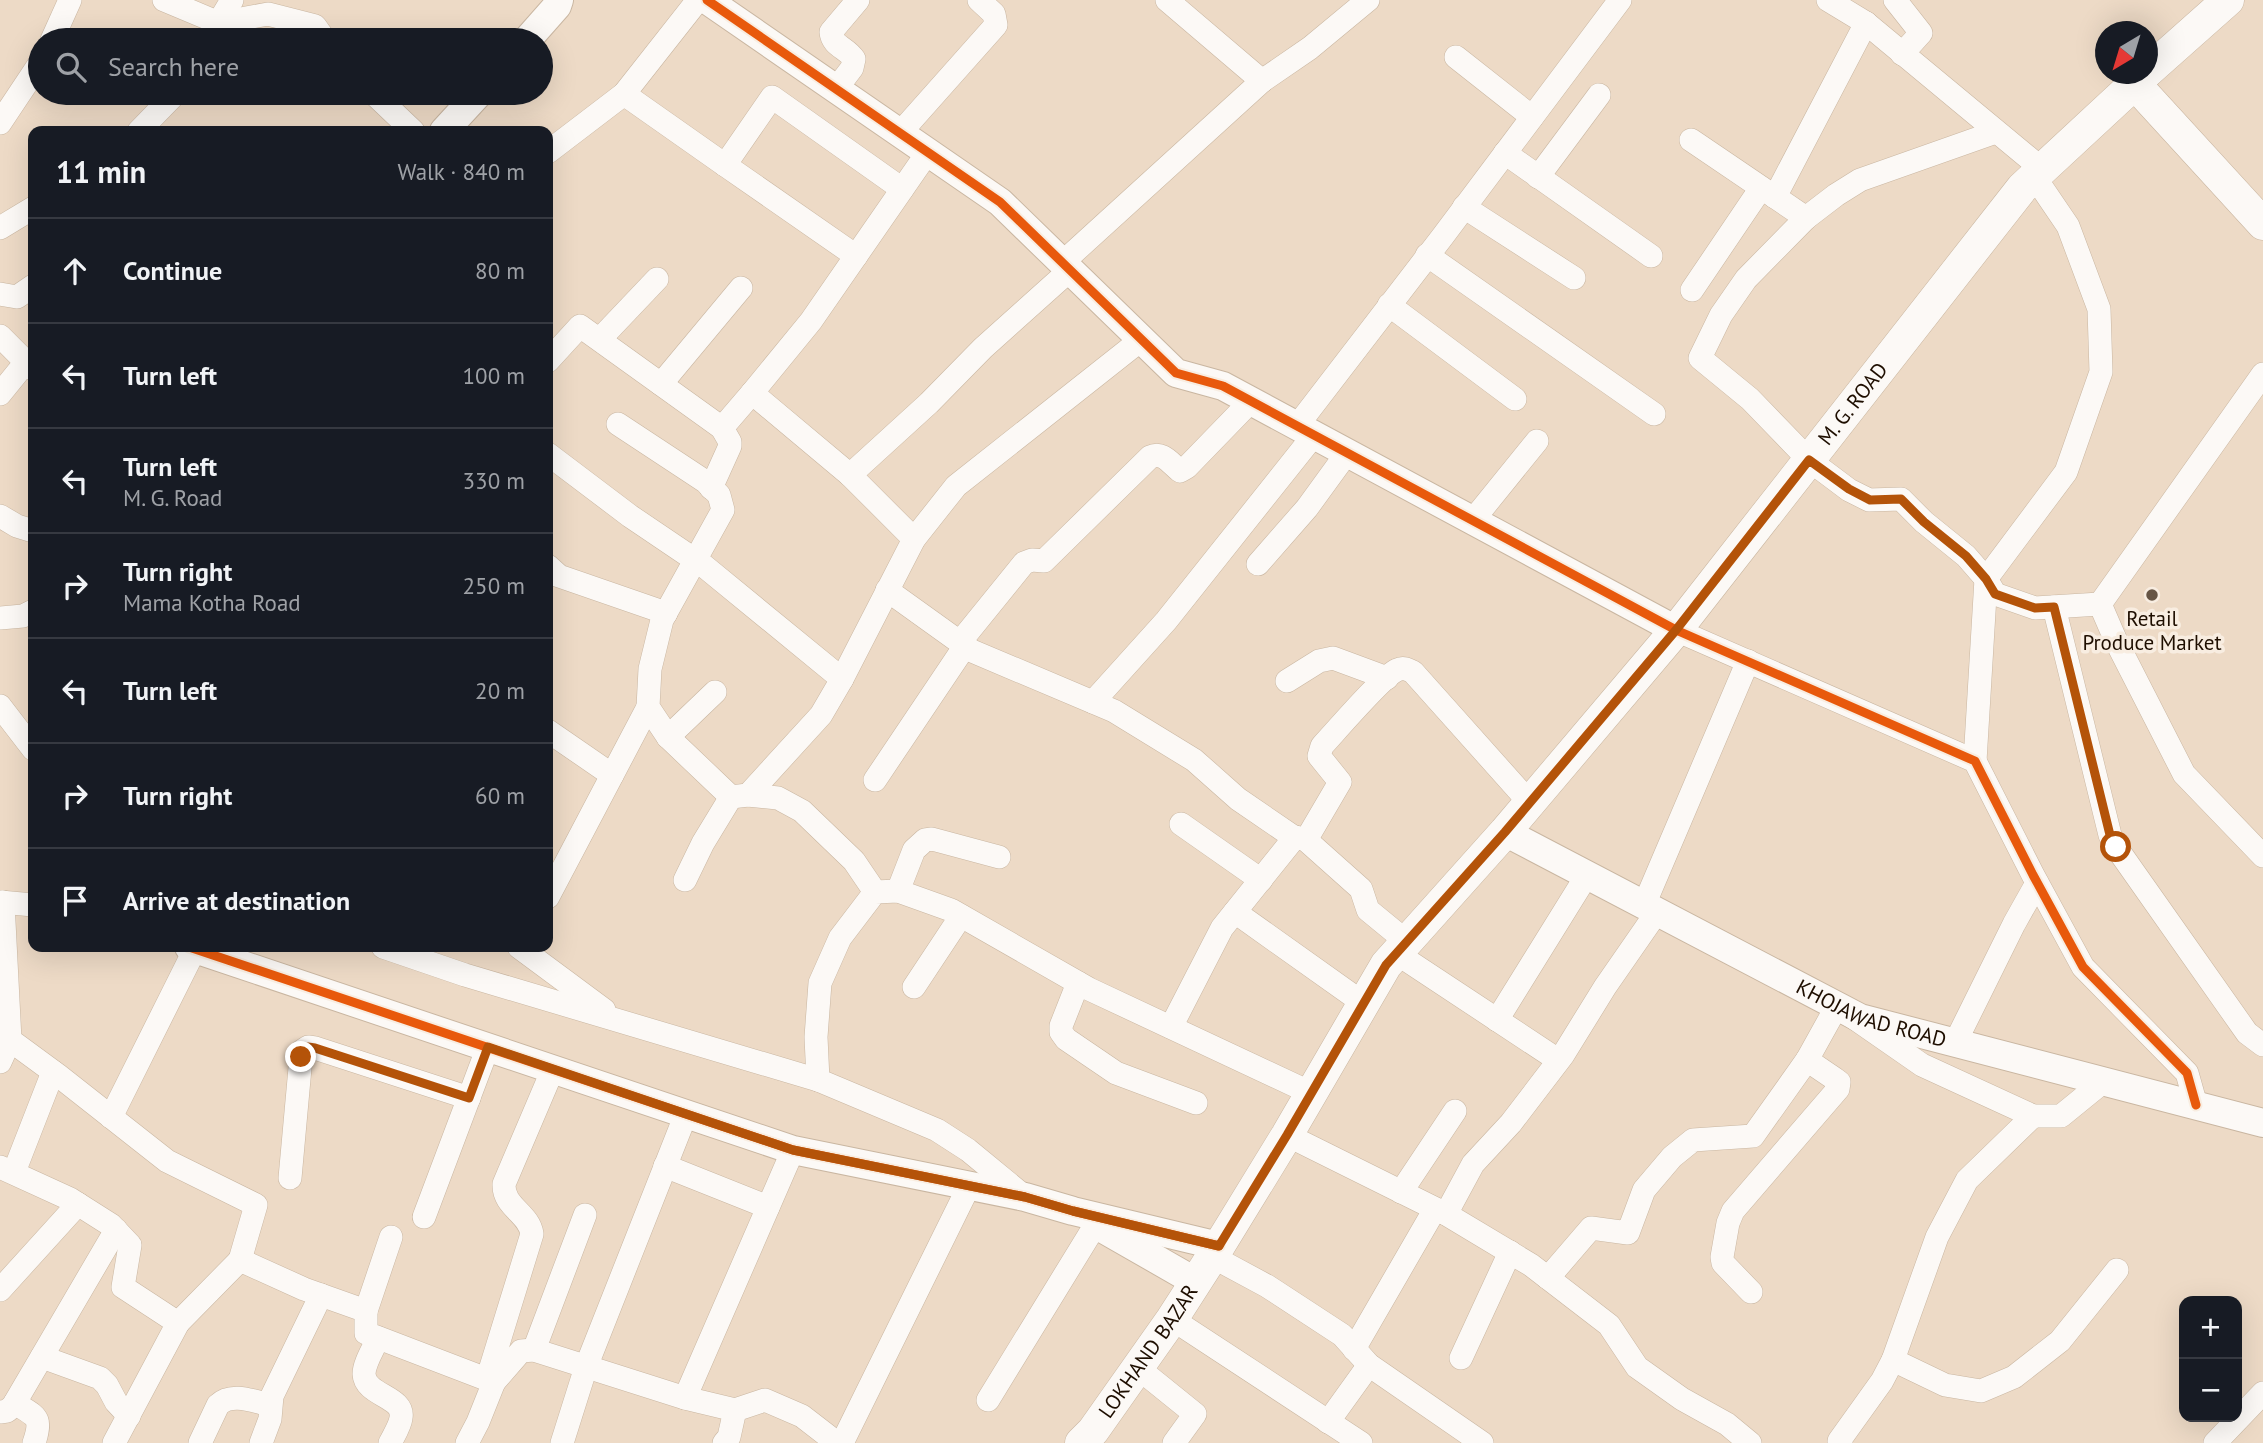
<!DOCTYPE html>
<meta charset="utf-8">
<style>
:root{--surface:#171b24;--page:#20242c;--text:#f1f3f6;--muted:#9ea1a6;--line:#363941}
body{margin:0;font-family:"PT Sans",sans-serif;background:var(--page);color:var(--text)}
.controls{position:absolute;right:21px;bottom:21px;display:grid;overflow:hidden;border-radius:14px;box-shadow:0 7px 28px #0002}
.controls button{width:63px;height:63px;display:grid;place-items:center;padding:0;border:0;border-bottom:2px solid var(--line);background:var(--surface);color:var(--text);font:35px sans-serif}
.compass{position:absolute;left:2095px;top:21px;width:63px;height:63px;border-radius:50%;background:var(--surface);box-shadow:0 7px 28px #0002;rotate:218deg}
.stop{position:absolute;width:21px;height:21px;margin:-16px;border:5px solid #b45309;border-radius:50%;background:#fff}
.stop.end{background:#b45309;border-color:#fff;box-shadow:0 2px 7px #0008}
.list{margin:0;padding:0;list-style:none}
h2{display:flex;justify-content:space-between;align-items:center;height:91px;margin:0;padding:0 28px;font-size:30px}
h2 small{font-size:23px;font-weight:400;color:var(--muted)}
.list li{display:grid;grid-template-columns:46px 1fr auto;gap:21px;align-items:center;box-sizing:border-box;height:105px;padding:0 28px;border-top:2px solid var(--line)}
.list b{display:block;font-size:26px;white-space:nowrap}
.list p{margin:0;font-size:23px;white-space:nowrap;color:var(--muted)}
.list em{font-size:23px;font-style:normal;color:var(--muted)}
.icon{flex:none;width:38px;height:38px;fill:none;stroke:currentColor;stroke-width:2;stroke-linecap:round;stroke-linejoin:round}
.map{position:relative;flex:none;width:2263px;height:1443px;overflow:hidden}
.search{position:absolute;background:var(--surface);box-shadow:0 7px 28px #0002;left:28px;top:28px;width:525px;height:77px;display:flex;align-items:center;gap:18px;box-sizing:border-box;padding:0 24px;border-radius:38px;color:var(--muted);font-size:26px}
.panel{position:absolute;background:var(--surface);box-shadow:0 7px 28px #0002;left:28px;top:126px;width:525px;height:826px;border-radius:14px}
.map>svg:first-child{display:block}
</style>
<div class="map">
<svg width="2263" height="1443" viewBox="0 0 2263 1443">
<rect width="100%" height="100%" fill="#eddac6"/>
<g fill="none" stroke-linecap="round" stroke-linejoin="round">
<defs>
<g id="minor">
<polyline points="164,0 219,23 268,14 315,26 325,40"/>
<polyline points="1828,0 1866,23 2042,169"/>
<polyline points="1895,0 1921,33 1902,54"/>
<polyline points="52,40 70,0"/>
<polyline points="208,40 232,0"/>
<polyline points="1456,57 1532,117"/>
<polyline points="1262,81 1310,48 1368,0"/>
<path d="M836 89 852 68 854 59C847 48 832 46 831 32L858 0"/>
<polyline points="373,93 413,131"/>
<polyline points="624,94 698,0"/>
<polyline points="0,123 40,63"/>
<polyline points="139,131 176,93"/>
<polyline points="1996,132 1860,180 1836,195 1806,218 1746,279 1721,315 1700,358 1750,399 1809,460 1849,490 1869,500 1901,499 1924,522 1966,556 1986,579 1995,594 2035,608 2100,604"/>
<polyline points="900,133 996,25 994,14 979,0"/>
<polyline points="1691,140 1806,218"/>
<polyline points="548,152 624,94 725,165 772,97 902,189"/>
<polyline points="1505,153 1651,256"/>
<polyline points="725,165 856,256"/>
<polyline points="1538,177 1599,95"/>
<polyline points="1775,197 1866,23"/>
<polyline points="1464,207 1574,278"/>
<polyline points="0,228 33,208"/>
<polyline points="1427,255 1654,414"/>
<polyline points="1062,263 1262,81 1167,0"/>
<polyline points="1692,290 1761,188"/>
<polyline points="0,294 17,297 33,286"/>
<polyline points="1389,305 1515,399"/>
<polyline points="0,336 33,369"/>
<polyline points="600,339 657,279"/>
<polyline points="548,361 580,326 722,428 752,393"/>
<polyline points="2263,374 2100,604 2116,641 2184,774 2263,856"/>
<polyline points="661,384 741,288"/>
<polyline points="0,394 26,362"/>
<polyline points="618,424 706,482 719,495 723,510 662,620 650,669 648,707 668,737 731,797 748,795 778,798 802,811 854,861 875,892"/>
<polyline points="1297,426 1443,236 1620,0"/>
<polyline points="548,454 630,516 704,566 842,679"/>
<polyline points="850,475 752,393 811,321 928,152"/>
<polyline points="711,488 730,446 730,442 722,428"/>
<polyline points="0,516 17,526 33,531"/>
<polyline points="1473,520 1537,441"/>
<polyline points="914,539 850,475 929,403 983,348 1070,270"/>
<polyline points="1258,564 1307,508 1347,453"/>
<polyline points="548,566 559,576 666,613"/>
<polyline points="887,590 972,651 1114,711 1194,760 1238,799 1292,836 1306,840 1361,889 1368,910 1407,942"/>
<polyline points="2054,607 2110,835 2116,847 2247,1033 2263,1045"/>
<polyline points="0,618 23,616 33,611"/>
<polyline points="1676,630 1975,761 2033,875 2083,967 2187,1073 2196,1105"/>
<path d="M960 642 1024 563 1032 560 1044 561 1150 457C1163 451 1170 463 1180 471L1187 467 1251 401"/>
<polyline points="1287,681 1319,661 1333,658 1387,678"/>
<polyline points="1093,702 1166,621 1314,435"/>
<polyline points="0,706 33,749"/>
<polyline points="548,731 612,775"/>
<polyline points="668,737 715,692"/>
<polyline points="1975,761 1986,579 2066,472 2101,372 2099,309 2068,226 2034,176"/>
<polyline points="875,780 965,646"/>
<polyline points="748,795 821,715 842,679 914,539 956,486 1142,339"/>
<polyline points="1181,824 1261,880"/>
<path d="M1306 840 1340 782 1319 756 1322 746C1336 731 1383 676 1397 670 1403 667 1407 669 1413 672L1530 803"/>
<polyline points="685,880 703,843 731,797"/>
<polyline points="898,891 914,850 925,840 932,839 999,857"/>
<polyline points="548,897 648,707"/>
<polyline points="0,902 33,905"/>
<polyline points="3,902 10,1040 59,1076 167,1161 256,1205 240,1260"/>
<polyline points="1644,905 1748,661"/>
<polyline points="1235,912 1363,1003"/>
<polyline points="383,947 465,975 818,1080"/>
<polyline points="519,947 604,1010"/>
<polyline points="1396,953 1558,1060"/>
<polyline points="1078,983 1061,1026 1061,1032 1066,1039 1116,1073 1196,1103"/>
<polyline points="914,987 961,916"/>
<polyline points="1497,1020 1587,875"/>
<polyline points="1171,1027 1222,928 1295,837"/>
<polyline points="1955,1043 2014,924 2037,883"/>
<polyline points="0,1062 10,1040"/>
<polyline points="111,1117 195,949"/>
<polyline points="1287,1135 1446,1214 1531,1265 1609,1325 1637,1367 1682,1399 1727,1424 1750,1443"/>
<polyline points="665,1166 768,1207"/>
<polyline points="0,1167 70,1199 111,1225 130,1245 123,1287 178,1323 240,1260 304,1289 366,1311 366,1333 494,1382 521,1351 534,1350 685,1398 735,1410 765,1400 802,1416 837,1443"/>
<polyline points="14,1172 53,1072"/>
<polyline points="290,1178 301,1057 302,1051 308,1047 315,1048 469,1098"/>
<polyline points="1401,1192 1455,1111"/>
<polyline points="1025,1197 968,1150 937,1130 818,1080 816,1037 820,983 840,938 875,892 898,891 951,910 1089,989 1311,1093"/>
<polyline points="1446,1214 1473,1164 1511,1123 1563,1055 1605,987 1657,912"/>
<polyline points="424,1217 488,1047"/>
<polyline points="1213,1257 1267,1286 1342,1335 1369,1365 1482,1443"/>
<polyline points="1548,1278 1591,1228 1628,1233 1644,1190 1672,1157 1693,1140 1753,1136 1807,1060 1837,1006 1922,1065 2033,1116 2061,1116 2104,1081"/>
<polyline points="0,1290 78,1204"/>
<polyline points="1751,1292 1723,1263 1722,1257 1728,1223 1733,1211 1838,1089 1839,1082 1835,1079 1807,1060"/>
<polyline points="366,1311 391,1237"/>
<polyline points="1172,1319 1361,1443"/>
<path d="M378 1338C374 1348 364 1363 364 1374 365 1396 405 1396 401 1418 400 1426 394 1435 390 1443"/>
<polyline points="1354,1349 1435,1209"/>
<polyline points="534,1350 585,1215"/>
<polyline points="42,1357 100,1378 107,1385 116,1402 129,1416"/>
<polyline points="1461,1358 1510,1252"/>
<polyline points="1893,1360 1945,1385 1981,1391 2014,1377 2060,1341 2117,1270"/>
<polyline points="1138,1368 1195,1414 1174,1443"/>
<path d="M487 1380 532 1234C529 1213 503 1207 504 1184L553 1069"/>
<polyline points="685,1398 793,1150"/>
<polyline points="988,1400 1096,1224"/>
<path d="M15 1403C36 1417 43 1416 34 1443"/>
<polyline points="0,1412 7,1411 13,1406 116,1230"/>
<polyline points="1328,1422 1369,1365"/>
<polyline points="114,1443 178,1323"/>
<path d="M200 1443 218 1405C231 1392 253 1401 270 1405"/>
<polyline points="261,1443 270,1419 272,1396 321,1295"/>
<polyline points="467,1443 478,1422 494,1382"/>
<polyline points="562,1443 586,1367 686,1114"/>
<polyline points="724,1443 729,1437 735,1410"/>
<polyline points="842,1443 969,1186"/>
<polyline points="1841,1443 1839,1441 1882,1381 1893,1360 1937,1237 1967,1180 2033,1116"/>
<polyline points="2215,1443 2263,1393"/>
</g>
<g id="tertiary">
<polyline points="707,0 1000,202 1176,373 1223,386 1676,630"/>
<polyline points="527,40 557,6 559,0"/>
<polyline points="444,131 479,93"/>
<path id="s1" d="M1505 832 1860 1018 2263 1123"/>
<polyline points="189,947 793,1150 1025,1197 1073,1211 1219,1246"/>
<polyline points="1100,1227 1196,1282"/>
</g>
<g id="secondary">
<polyline points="2148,71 2228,0"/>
<polyline points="2134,83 2263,224"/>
<path id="s2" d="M1081 1443 1093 1431 1172 1319 1219 1246 1287 1135 1386 965 1505 832 1676 630 2022 188 2145 74"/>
</g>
</defs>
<!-- minor casing -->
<use href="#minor" stroke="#c9b6a1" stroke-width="24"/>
<!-- tertiary casing -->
<use href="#tertiary" stroke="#c9b6a1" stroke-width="30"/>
<!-- secondary casing -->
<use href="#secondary" stroke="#c9b6a1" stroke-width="33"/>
<!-- minor -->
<use href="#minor" stroke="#fcf9f6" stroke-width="23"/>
<!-- tertiary -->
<use href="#tertiary" stroke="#fcf9f6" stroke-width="28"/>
<!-- secondary -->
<use href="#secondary" stroke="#fcf9f6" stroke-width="32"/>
<defs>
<g id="cycleway">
<polyline points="707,0 1000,202 1176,373 1223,386 1676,630 1975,761 2033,875 2083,967 2187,1073 2196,1105"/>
<polyline points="189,947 793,1150 1025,1197 1073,1211 1219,1246"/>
</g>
</defs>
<!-- cycleway casing -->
<use href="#cycleway" stroke="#f8ede1" stroke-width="13"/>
<!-- cycleway -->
<use href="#cycleway" stroke="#e8590c" stroke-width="9"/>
</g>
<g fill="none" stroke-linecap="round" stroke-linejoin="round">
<!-- route -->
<polyline stroke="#b45309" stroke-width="9" points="301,1057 302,1051 308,1047 315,1048 469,1098 488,1047 793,1150 1025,1197 1073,1211 1219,1246 1287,1135 1386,965 1505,832 1676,630 1809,460 1849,489 1870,500 1901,499 1924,522 1966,556 1986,579 1995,594 2035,608 2054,607 2110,835 2116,847"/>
</g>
<!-- markers -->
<circle fill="#665545" stroke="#f8ede1" stroke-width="2.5" cx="2152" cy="595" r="7"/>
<g text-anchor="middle" stroke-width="7" stroke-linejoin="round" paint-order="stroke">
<!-- street labels -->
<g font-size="21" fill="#1e0e00" stroke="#f8ede1">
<text dy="7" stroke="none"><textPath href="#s2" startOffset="1298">M. G. ROAD</textPath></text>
<text dy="7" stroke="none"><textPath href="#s1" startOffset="410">KHOJAWAD ROAD</textPath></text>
<text dy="7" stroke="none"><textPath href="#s2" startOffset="114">LOKHAND BAZAR</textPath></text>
</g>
<!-- poi labels -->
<g font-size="21" fill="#1e0e00" stroke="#f8ede1">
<text x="2152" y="626">Retail<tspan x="2152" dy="24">Produce Market</tspan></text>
</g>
</g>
</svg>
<div class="controls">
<button>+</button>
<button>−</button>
</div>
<svg class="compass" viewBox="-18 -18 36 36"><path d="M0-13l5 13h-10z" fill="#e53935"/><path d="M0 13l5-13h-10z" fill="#9ea1a6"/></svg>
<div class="stop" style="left:2116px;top:847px"></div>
<div class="stop end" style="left:301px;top:1057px"></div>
<div class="search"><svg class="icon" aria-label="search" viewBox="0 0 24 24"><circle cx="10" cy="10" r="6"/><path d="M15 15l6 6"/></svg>Search here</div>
<section class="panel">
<h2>11 min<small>Walk · 840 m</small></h2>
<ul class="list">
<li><svg class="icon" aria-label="ahead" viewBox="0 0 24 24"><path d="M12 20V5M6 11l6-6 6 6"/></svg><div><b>Continue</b></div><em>80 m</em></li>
<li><svg class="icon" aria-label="left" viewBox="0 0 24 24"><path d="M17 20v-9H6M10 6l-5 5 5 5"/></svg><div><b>Turn left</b></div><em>100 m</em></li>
<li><svg class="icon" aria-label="left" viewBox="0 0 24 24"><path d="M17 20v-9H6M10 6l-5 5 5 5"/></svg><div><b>Turn left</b><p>M. G. Road</p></div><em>330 m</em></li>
<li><svg class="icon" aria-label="right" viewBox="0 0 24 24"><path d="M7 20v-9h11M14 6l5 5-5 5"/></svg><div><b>Turn right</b><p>Mama Kotha Road</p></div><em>250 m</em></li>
<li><svg class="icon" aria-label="left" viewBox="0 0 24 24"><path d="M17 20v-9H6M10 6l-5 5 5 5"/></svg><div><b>Turn left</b></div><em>20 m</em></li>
<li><svg class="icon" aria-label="right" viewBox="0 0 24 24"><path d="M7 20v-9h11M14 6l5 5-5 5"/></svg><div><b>Turn right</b></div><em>60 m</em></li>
<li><svg class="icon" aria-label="arrive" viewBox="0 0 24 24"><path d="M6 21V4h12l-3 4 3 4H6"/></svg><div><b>Arrive at destination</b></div></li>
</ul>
</section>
</div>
